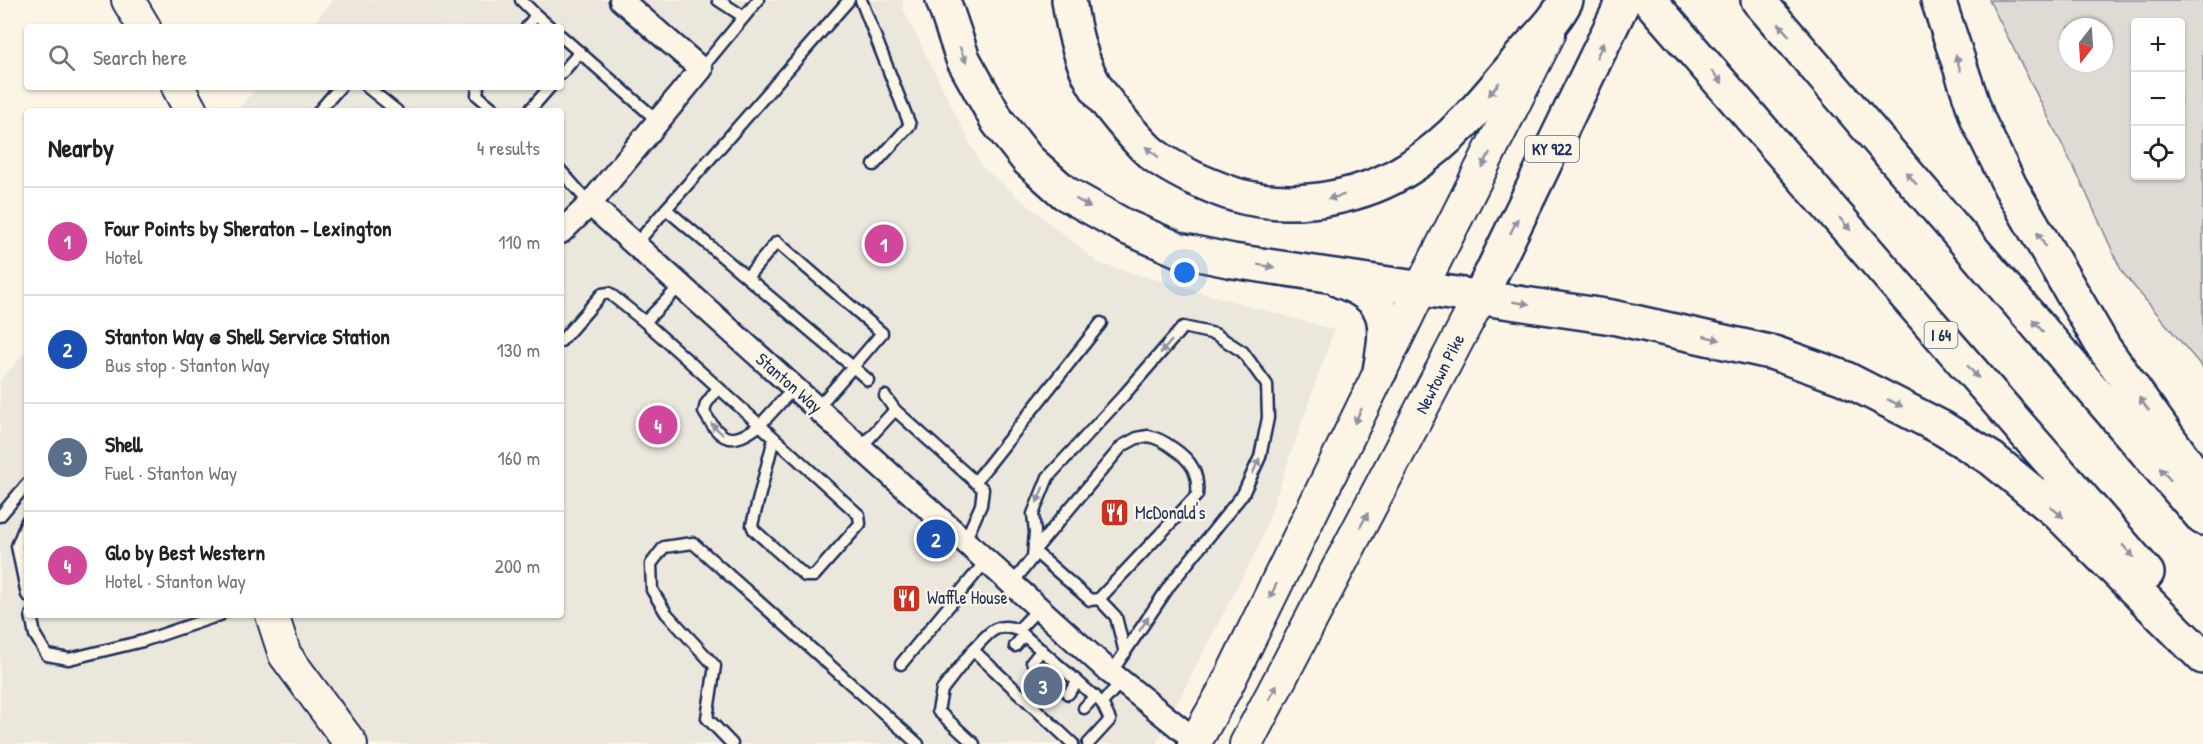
<!DOCTYPE html>
<meta charset="utf-8">
<style>
:root{--surface:#fff;--page:#f2f2f2;--text:#222;--muted:#767676;--line:#e0e0e0;--accent:#d93025}
body{margin:0;font-family:"Patrick Hand",sans-serif;background:var(--page);color:var(--text)}
.controls{position:absolute;right:18px;top:18px;display:grid;overflow:hidden;border-radius:6px;box-shadow:0 2px 4px #0004}
.controls button{width:54px;height:54px;display:grid;place-items:center;padding:0;border:0;border-bottom:2px solid var(--line);background:var(--surface);color:var(--text);font:30px sans-serif}
.compass{position:absolute;left:2059px;top:18px;width:54px;height:54px;border-radius:50%;background:var(--surface);box-shadow:0 2px 4px #0004;rotate:197deg}
.you{position:absolute;left:1185px;top:273px;width:21px;height:21px;margin:-15px;border:4px solid #fff;border-radius:50%;background:#1a73e8;box-shadow:0 0 0 9px #1a73e833}
.badge{display:grid;place-items:center;width:39px;height:39px;border-radius:50%;background:var(--accent);color:#fff;font-size:20px;font-weight:700}
.pin{position:absolute;translate:-50% -50%;border:3px solid #fff;box-shadow:0 2px 6px #0006}
.list{margin:0;padding:0;list-style:none}
h2{display:flex;justify-content:space-between;align-items:center;height:78px;margin:0;padding:0 24px;font-size:26px}
h2 small{font-size:20px;font-weight:400;color:var(--muted)}
.list li{display:grid;grid-template-columns:39px 1fr auto;gap:18px;align-items:center;box-sizing:border-box;height:108px;padding:0 24px;border-top:2px solid var(--line)}
.list b{display:block;font-size:22px;white-space:nowrap}
.list p{margin:0;font-size:20px;white-space:nowrap;color:var(--muted)}
.list em{font-size:20px;font-style:normal;color:var(--muted)}
.icon{flex:none;width:33px;height:33px;fill:none;stroke:currentColor;stroke-width:2;stroke-linecap:round;stroke-linejoin:round}
.map{position:relative;flex:none;width:2203px;height:744px;overflow:hidden}
.search{position:absolute;background:var(--surface);box-shadow:0 2px 4px #0004;left:24px;top:24px;width:540px;height:66px;display:flex;align-items:center;gap:15px;box-sizing:border-box;padding:0 21px;border-radius:6px;color:var(--muted);font-size:22px}
.panel{position:absolute;background:var(--surface);box-shadow:0 2px 4px #0004;left:24px;top:108px;width:540px;height:510px;border-radius:6px}
.map>svg:first-child{display:block}
</style>
<div class="map">
<svg width="2203" height="744" viewBox="0 0 2203 744">
<rect width="100%" height="100%" fill="#fcf5e5"/>
<filter id="ink" filterUnits="userSpaceOnUse"><feTurbulence type="fractalNoise" baseFrequency=".0167" numOctaves="2"/><feDisplacementMap in="SourceGraphic" scale="12" xChannelSelector="R" yChannelSelector="G"/><feConvolveMatrix kernelMatrix="1 2 1 2 8 2 1 2 1" color-interpolation-filters="sRGB"/></filter>
<g filter="url(#ink)">
<!-- built -->
<polygon fill="#ece7dc" points="333,0 903,0 903,9 982,167 1098,263 1334,330 1260,543 1156,744 0,744 0,381 27,350 27,615 561,615 561,111 236,111 257,87 561,87 561,27 310,27"/>
<!-- green -->
<path fill="#dfdbd4" stroke="#7d8599" stroke-width="1.5" fill-rule="evenodd" d="M1989 0H2203V368L2122 272 2083 186ZM2136 22H2180V176H2136ZM2068 27H2104V63H2068Z"/>
<g fill="none" stroke-linecap="round" stroke-linejoin="round">
<defs>
<g id="lane">
<polyline points="521,0 536,15 527,27"/>
<polyline points="861,0 910,125 874,165"/>
<polyline points="536,15 550,27"/>
<polyline points="744,17 758,0"/>
<polyline points="561,36 658,121"/>
<polyline points="701,69 744,17 718,0"/>
<polyline points="561,74 580,52"/>
<polyline points="367,87 397,111"/>
<polyline points="478,87 477,95 496,111"/>
<polyline points="319,111 340,87"/>
<polyline points="529,111 550,87"/>
<polyline points="561,171 590,204"/>
<polyline points="666,209 849,0"/>
<polyline points="635,245 666,209 853,367 882,333 777,242 747,277"/>
<polyline points="680,286 645,322 760,425 794,388"/>
<polyline points="561,341 602,294 609,293 645,322"/>
<path d="M718 388 706 404 704 412C721 441 731 447 760 425L859 515 860 524 814 576H805L754 530 752 525 774 438"/>
<polyline points="885,396 895,410"/>
<polyline points="817,408 853,367 868,380"/>
<path d="M1148 436C1158 438 1165 442 1173 448 1192 461 1199 473 1197 495L1099 599 1090 600 1034 551 1122 446 1137 438Z"/>
<polyline points="861,447 895,410 983,489 981,505 965,541"/>
<polyline points="975,482 1101,323"/>
<polyline points="0,516 27,484"/>
<polyline points="27,521 17,546 27,595"/>
<polyline points="1012,584 1033,557 1035,532 1033,514 1048,477 1124,395 1183,327 1215,334 1243,352 1267,385 1268,418 1260,457 1243,494 1170,585 1111,673"/>
<polyline points="1099,599 1116,617 1125,653"/>
<path d="M1039 608 1018 630C995 621 988 634 973 650L1073 744"/>
<polyline points="31,615 35,635 47,655 69,659 143,641 220,615"/>
<polyline points="1018,630 1102,703"/>
<polyline points="1015,646 1024,635"/>
<polyline points="973,650 942,690 938,711 974,744"/>
<polyline points="1032,662 1042,650"/>
<polyline points="901,664 986,561"/>
<polyline points="1051,678 1060,667"/>
<polyline points="1068,694 1078,682"/>
<polyline points="1084,708 1095,696"/>
<polyline points="732,744 707,718 715,666 666,613 652,590 651,564 664,547 693,543 918,744"/>
<polyline points="1088,744 1110,720 1102,703 1121,682"/>
</g>
<g id="street">
<polyline points="590,204 1111,673 1200,744"/>
<polyline points="561,232 590,204 701,69 621,0"/>
</g>
<g id="secondary">
<polyline points="128,0 144,27"/>
<polyline points="178,87 191,111"/>
<polyline points="272,615 285,655 351,744"/>
<polyline points="1194,744 1225,689 1421,288 1549,34"/>
<polyline points="1246,744 1480,297"/>
</g>
<g id="highway">
<polyline points="943,0 963,59 998,122 1028,160 1065,193 1126,227 1179,250 1233,261 1612,317 1774,353 1844,378 1942,428 1992,459 2058,513 2203,657"/>
<path d="M1069 0C1073 28 1079 57 1093 82 1100 95 1110 107 1120 119 1129 130 1139 142 1150 152 1162 162 1179 171 1193 178 1211 186 1229 194 1248 198 1301 209 1364 197 1409 168 1453 140 1486 99 1518 60 1534 40 1555 23 1566 0"/>
<polyline points="1649,0 2147,573"/>
<polyline points="1758,0 2203,518"/>
<polyline points="1938,0 1978,120 2010,186 2104,348 2203,486"/>
<path d="M1341 281C1392 300 1388 324 1380 371"/>
<polyline points="1480,297 1624,0"/>
</g>
</defs>
<!-- lane casing -->
<use href="#lane" stroke="#1b2f5e" stroke-width="15"/>
<!-- street casing -->
<use href="#street" stroke="#1b2f5e" stroke-width="27"/>
<!-- secondary casing -->
<use href="#secondary" stroke="#1b2f5e" stroke-width="36"/>
<!-- highway casing -->
<use href="#highway" stroke="#1b2f5e" stroke-width="38"/>
<!-- lane -->
<use href="#lane" stroke="#fcf5e5" stroke-width="10"/>
<!-- street -->
<use href="#street" stroke="#fcf5e5" stroke-width="22"/>
<!-- secondary -->
<use href="#secondary" stroke="#fcf5e5" stroke-width="32"/>
<!-- highway -->
<use href="#highway" stroke="#fcf5e5" stroke-width="33"/>
</g>
<!-- one-way arrows -->
<defs><path id="oneway-solid" d="M-6-.8H1V-3.2L6.5 0L1 3.2V.8H-6Z" transform="scale(1.5)"/></defs>
<g fill="#8c92a2">
<use href="#oneway-solid" transform="translate(1784 30) rotate(-131)"/>
<use href="#oneway-solid" transform="translate(1600 50) rotate(-64)"/>
<use href="#oneway-solid" transform="translate(963 55) rotate(68)"/>
<use href="#oneway-solid" transform="translate(1958 63) rotate(-108)"/>
<use href="#oneway-solid" transform="translate(1717 77) rotate(49)"/>
<use href="#oneway-solid" transform="translate(1494 89) rotate(129)"/>
<use href="#oneway-solid" transform="translate(1152 152) rotate(-141)"/>
<use href="#oneway-solid" transform="translate(1486 160) rotate(117)"/>
<use href="#oneway-solid" transform="translate(1911 178) rotate(-131)"/>
<use href="#oneway-solid" transform="translate(1336 197) rotate(165)"/>
<use href="#oneway-solid" transform="translate(1083 203) rotate(30)"/>
<use href="#oneway-solid" transform="translate(1845 224) rotate(49)"/>
<use href="#oneway-solid" transform="translate(1514 226) rotate(-64)"/>
<use href="#oneway-solid" transform="translate(2041 239) rotate(-120)"/>
<use href="#oneway-solid" transform="translate(1266 266) rotate(9)"/>
<use href="#oneway-solid" transform="translate(1521 303) rotate(9)"/>
<use href="#oneway-solid" transform="translate(2038 326) rotate(-131)"/>
<use href="#oneway-solid" transform="translate(1712 338) rotate(13)"/>
<use href="#oneway-solid" transform="translate(1166 347) rotate(131)"/>
<use href="#oneway-solid" transform="translate(1973 372) rotate(49)"/>
<use href="#oneway-solid" transform="translate(1895 403) rotate(26)"/>
<use href="#oneway-solid" transform="translate(2144 404) rotate(-126)"/>
<use href="#oneway-solid" transform="translate(1358 416) rotate(116)"/>
<use href="#oneway-solid" transform="translate(717 429) rotate(-136)"/>
<use href="#oneway-solid" transform="translate(1256 466) rotate(-66)"/>
<use href="#oneway-solid" transform="translate(2165 474) rotate(-131)"/>
<use href="#oneway-solid" transform="translate(1040 495) rotate(112)"/>
<use href="#oneway-solid" transform="translate(2057 512) rotate(41)"/>
<use href="#oneway-solid" transform="translate(1364 520) rotate(-62)"/>
<use href="#oneway-solid" transform="translate(2128 551) rotate(49)"/>
<use href="#oneway-solid" transform="translate(1273 591) rotate(116)"/>
<use href="#oneway-solid" transform="translate(1144 624) rotate(-57)"/>
<use href="#oneway-solid" transform="translate(1273 692) rotate(-62)"/>
</g>
</g>
<!-- icons -->
<defs>
<symbol id="restaurant-square" viewBox="-11 -11 22 22"><rect x="-9" y="-9" width="18" height="18" rx="4" fill="#c8321e" stroke="#fcf5e5"/><path d="M-5-6h1v4h1v-4h1v4h1v-4h1v5L-1.5 .5V6h-2V.5L-5-1ZM5-6V6H3V1.5H1.5Q1.5-4 5-6Z" fill="#fff"/></symbol>
</defs>
<g fill-rule="evenodd">
<use href="#restaurant-square" x="1098" y="496" width="33" height="33"/>
<use href="#restaurant-square" x="890" y="582" width="33" height="33"/>
</g>
<g text-anchor="middle" stroke-width="5" stroke-linejoin="round" paint-order="stroke">
<!-- shield labels -->
<g fill="#fcf5e5" stroke="#5e6a86" stroke-width="1.5">
<rect x="1525" y="136" width="54" height="26" rx="4.5"/>
<rect x="1924.5" y="322" width="33" height="26" rx="4.5"/>
</g>
<g font-size="16" font-weight="bold" fill="#1b2f5e">
<text x="1552" y="155">KY 922</text>
<text x="1941" y="341">I 64</text>
</g>
<!-- street labels -->
<g font-size="18" fill="#1b2f5e" stroke="#fcf5e5">
<text transform="translate(1440 374) rotate(-63)" y="6">Newtown Pike</text>
<text transform="translate(789 383) rotate(41)" y="6">Stanton Way</text>
</g>
<!-- poi labels -->
<g font-size="18" fill="#1b2f5e" stroke="#fcf5e5" text-anchor="start">
<text x="1135" y="519">McDonald's</text>
<text x="927" y="604">Waffle House</text>
</g>
</g>
</svg>
<div class="controls">
<button>+</button>
<button>−</button>
<button><svg class="icon" aria-label="locate" viewBox="0 0 24 24"><circle cx="12" cy="12" r="6"/><path d="M12 2v4M12 18v4M2 12h4M18 12h4"/></svg></button>
</div>
<svg class="compass" viewBox="-18 -18 36 36"><path d="M0-13l5 13h-10z" fill="#e53935"/><path d="M0 13l5-13h-10z" fill="#767676"/></svg>
<div class="you"></div>
<div class="pin badge" style="left:884px;top:244px;background:#d1479c">1</div>
<div class="pin badge" style="left:936px;top:539px;background:#1a4fb4">2</div>
<div class="pin badge" style="left:1043px;top:686px;background:#5c6f8a">3</div>
<div class="pin badge" style="left:658px;top:425px;background:#d1479c">4</div>
<div class="search"><svg class="icon" aria-label="search" viewBox="0 0 24 24"><circle cx="10" cy="10" r="6"/><path d="M15 15l6 6"/></svg>Search here</div>
<section class="panel">
<h2>Nearby<small>4 results</small></h2>
<ul class="list">
<li><span class="badge" style="background:#d1479c">1</span><div><b>Four Points by Sheraton - Lexington</b><p>Hotel</p></div><em>110 m</em></li>
<li><span class="badge" style="background:#1a4fb4">2</span><div><b>Stanton Way @ Shell Service Station</b><p>Bus stop · Stanton Way</p></div><em>130 m</em></li>
<li><span class="badge" style="background:#5c6f8a">3</span><div><b>Shell</b><p>Fuel · Stanton Way</p></div><em>160 m</em></li>
<li><span class="badge" style="background:#d1479c">4</span><div><b>Glo by Best Western</b><p>Hotel · Stanton Way</p></div><em>200 m</em></li>
</ul>
</section>
</div>
